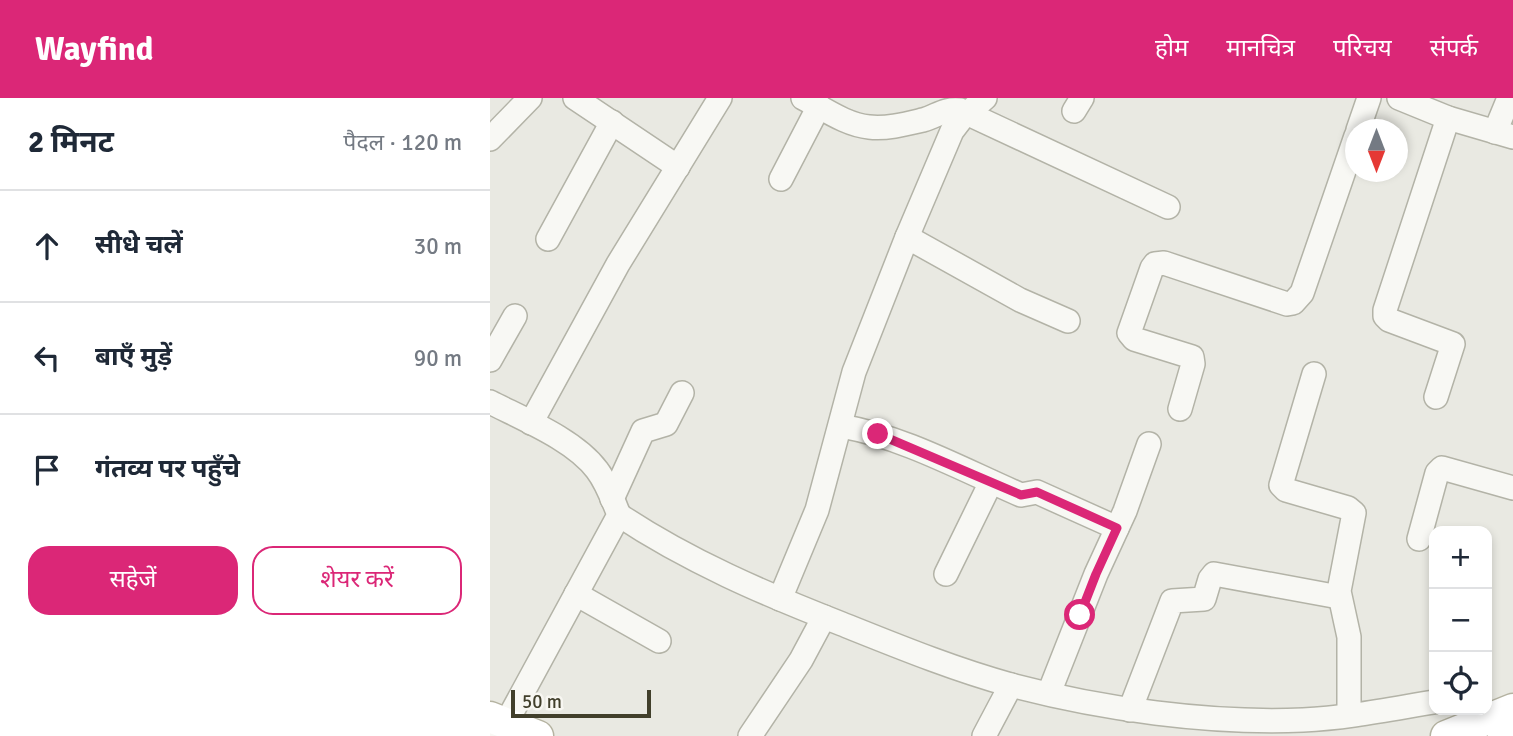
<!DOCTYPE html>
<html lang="hi">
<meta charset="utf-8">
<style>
:root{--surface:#fff;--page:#f6f6f7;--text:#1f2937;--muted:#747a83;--line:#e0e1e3;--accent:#db2777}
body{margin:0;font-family:Signika,"Noto Sans Devanagari",sans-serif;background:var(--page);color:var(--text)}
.controls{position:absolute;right:21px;bottom:21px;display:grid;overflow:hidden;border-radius:14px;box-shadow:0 4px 10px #0003}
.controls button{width:63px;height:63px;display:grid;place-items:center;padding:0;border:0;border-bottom:2px solid var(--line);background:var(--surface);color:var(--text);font:35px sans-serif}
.compass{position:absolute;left:855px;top:21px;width:63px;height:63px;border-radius:50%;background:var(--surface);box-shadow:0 4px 10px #0003;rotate:180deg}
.scale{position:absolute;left:21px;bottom:18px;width:140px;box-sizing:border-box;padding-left:7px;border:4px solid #413f2b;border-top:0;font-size:19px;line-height:24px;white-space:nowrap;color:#413f2b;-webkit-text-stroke:5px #f7f6f1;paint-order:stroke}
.stop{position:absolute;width:21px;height:21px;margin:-16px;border:5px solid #db2777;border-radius:50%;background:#fff}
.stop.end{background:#db2777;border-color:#fff;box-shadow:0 2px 7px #0008}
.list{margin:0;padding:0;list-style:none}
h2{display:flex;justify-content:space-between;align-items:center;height:91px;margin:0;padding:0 28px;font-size:30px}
h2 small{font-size:23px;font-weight:400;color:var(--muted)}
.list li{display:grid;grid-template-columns:46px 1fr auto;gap:21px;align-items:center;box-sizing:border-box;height:112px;padding:0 28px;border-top:2px solid var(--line)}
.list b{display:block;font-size:26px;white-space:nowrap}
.list em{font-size:23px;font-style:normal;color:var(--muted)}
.actions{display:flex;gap:14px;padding:21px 28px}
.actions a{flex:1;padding:16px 0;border:2px solid var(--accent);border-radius:21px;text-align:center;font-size:24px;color:var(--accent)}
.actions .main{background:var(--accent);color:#fff}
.icon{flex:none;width:38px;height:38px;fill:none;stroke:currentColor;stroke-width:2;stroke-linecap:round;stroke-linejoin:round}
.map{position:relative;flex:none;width:1023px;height:638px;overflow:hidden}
header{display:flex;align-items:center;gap:42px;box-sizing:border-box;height:98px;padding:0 35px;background:var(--accent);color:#fff}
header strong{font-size:33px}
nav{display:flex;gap:38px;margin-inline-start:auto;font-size:24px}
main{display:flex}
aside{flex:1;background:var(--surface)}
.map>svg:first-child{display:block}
</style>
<header>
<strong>Wayfind</strong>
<nav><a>होम</a><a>मानचित्र</a><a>परिचय</a><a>संपर्क</a></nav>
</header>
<main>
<aside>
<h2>2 मिनट<small>पैदल · 120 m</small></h2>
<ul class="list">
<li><svg class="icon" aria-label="ahead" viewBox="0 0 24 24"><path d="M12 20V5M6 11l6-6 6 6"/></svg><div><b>सीधे चलें</b></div><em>30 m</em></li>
<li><svg class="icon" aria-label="left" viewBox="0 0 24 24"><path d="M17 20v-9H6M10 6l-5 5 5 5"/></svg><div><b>बाएँ मुड़ें</b></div><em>90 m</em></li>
<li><svg class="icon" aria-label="arrive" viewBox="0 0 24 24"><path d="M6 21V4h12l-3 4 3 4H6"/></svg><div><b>गंतव्य पर पहुँचे</b></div></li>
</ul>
<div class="actions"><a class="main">सहेजें</a><a>शेयर करें</a></div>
</aside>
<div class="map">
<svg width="1023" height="638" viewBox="0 0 1023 638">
<rect width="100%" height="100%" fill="#e9e9e2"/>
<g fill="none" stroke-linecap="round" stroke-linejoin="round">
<defs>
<g id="minor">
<polyline points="85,0 188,69"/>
<path d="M313 0C333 10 356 27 379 29 397 31 416 26 433 22 447 18 455 10 470 12L678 109"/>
<polyline points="909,0 958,20 1023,39"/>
<polyline points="584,13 592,0"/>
<polyline points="868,32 879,0"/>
<polyline points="1005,34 1019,0"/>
<polyline points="0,41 40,0"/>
<polyline points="291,81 329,8"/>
<polyline points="417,139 530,202 578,223"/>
<polyline points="58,141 122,24"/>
<polyline points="0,262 25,218"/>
<polyline points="824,276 791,387 796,392 858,410 864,415 849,493 859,539 859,617"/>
<polyline points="946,299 963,246 899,222 895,218 895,212 958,20"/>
<path d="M0 304C33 321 85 342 107 372 117 385 123 402 129 417L9 638"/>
<polyline points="690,311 703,266 702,259 644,241 639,235 662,170 665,166 674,165 797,206 803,205 812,195 866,38"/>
<polyline points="41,325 128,166 230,0"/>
<path d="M351 328C414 339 473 372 531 397L547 394 627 430"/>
<polyline points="122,401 153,333 176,326 192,295"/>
<path d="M129 417C198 463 275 496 352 526 407 548 463 571 521 587 611 611 720 626 813 622 857 620 901 611 944 604"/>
<polyline points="929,441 947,375 952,370 1023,390"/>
<polyline points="456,476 501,384"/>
<polyline points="86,496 169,543"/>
<polyline points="290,501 327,412 364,274 417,139 462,33 472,20 495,0"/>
<polyline points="559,595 606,476 635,413 659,346"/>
<polyline points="640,612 682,503 714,501 720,481 724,476 849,499"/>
<polyline points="260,638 311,562 334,519"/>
<polyline points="494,638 521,587"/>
</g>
<g id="major">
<polyline points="0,619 48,638"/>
<polyline points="956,638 1023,611"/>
<polyline points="1013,638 1023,634"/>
</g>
</defs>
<!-- minor casing -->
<use href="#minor" stroke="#b3b3a7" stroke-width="26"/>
<!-- major casing -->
<use href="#major" stroke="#b5b3a1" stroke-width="33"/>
<!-- minor -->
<use href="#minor" stroke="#f8f8f4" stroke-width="23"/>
<!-- major -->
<use href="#major" stroke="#fff" stroke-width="30"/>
</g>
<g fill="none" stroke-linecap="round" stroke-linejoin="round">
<!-- route -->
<polyline stroke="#db2777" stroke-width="9" points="388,336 531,397 547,394 627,430 606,476 590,517"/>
</g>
</svg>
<div class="controls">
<button>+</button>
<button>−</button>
<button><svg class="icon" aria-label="locate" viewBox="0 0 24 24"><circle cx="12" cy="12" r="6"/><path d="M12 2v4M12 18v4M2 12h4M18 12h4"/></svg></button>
</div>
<svg class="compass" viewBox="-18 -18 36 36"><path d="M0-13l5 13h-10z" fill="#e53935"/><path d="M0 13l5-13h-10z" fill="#747a83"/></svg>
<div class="scale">50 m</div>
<div class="stop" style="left:590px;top:517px"></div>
<div class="stop end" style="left:388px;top:336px"></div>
</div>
</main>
